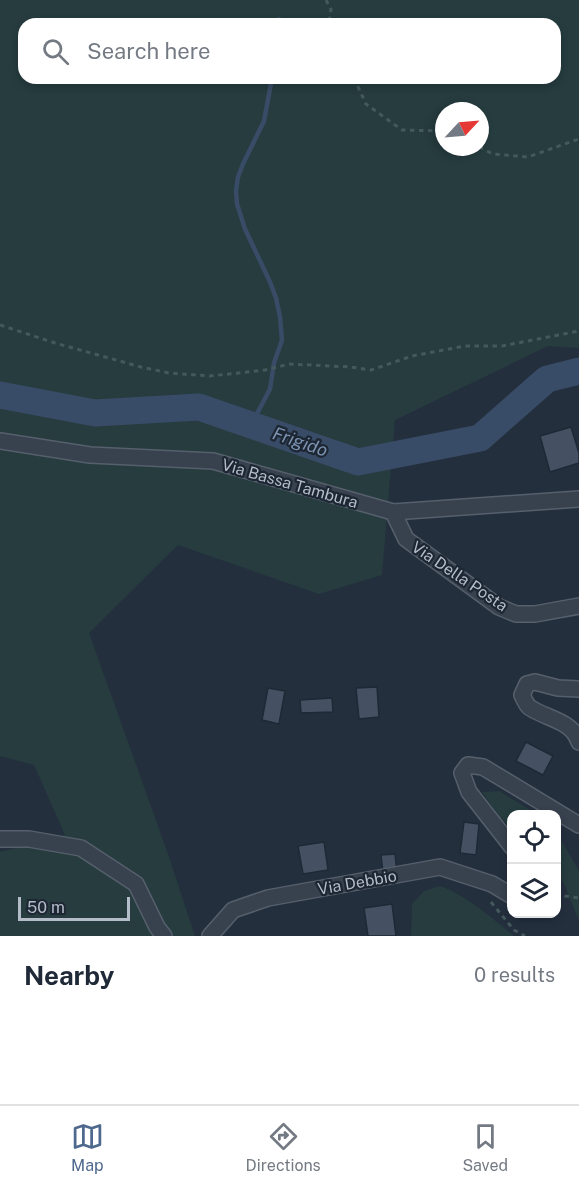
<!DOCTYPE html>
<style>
:root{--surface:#fff;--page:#f2f2f3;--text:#1f2937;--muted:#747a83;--line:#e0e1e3;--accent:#4f688e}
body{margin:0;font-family:"Public Sans",sans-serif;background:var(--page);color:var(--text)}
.controls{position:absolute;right:18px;bottom:18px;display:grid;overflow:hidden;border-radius:12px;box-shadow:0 3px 9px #0003}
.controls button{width:54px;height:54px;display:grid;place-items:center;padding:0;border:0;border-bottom:2px solid var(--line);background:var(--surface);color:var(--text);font:30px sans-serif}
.compass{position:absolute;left:435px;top:102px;width:54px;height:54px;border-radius:50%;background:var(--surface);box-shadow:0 3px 9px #0003;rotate:64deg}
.scale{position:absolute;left:18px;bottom:15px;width:112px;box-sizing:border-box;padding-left:6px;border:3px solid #b4bcc9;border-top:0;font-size:16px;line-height:21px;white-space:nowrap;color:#b4bcc9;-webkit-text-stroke:4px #1d2633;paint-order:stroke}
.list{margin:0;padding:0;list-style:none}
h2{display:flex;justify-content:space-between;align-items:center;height:78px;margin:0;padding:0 24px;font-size:26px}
h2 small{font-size:20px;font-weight:400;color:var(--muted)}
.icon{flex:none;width:33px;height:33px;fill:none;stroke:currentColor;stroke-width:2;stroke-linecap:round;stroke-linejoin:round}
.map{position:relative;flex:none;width:579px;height:936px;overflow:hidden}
.search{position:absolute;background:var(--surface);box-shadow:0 3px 9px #0003;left:18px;right:18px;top:18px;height:66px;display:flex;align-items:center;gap:15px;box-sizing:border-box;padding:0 21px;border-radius:18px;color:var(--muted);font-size:22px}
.sheet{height:168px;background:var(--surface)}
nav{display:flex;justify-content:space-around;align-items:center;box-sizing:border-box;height:84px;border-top:2px solid var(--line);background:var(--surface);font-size:16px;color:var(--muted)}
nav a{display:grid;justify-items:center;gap:3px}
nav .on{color:var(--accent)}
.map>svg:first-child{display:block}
</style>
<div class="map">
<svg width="579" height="936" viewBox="0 0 579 936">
<rect width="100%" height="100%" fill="#242f3e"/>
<!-- green -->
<g fill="#263c3f" fill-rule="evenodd">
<path d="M0 0H579V348L548 346 395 420 382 575 319 594 178 545 89 633 168 854 195 936H0V852L65 835 34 765 0 756ZM24 24H555V78H24ZM444 111H480V147H444Z"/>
<polygon points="499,791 537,814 512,814 511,828 499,816 482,792"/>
<polygon points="556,831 579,871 579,921 565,886 557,871"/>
<path d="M440 886C466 895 492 918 514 936H411L412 904 424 891Z"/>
</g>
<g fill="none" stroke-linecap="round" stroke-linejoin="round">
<!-- stream -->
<g stroke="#394c67" stroke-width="4.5">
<polyline points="279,24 279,19"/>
<polyline points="251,425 270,389 274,363 282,340 280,317 276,298 270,282 245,229 237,204 236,191 238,177 243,164 264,121 272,78"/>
</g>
<!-- river -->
<polyline stroke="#394c67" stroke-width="27" points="0,395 95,413 199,407 358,462 480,438 547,379 579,371"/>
</g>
<!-- building -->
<g fill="#455162" stroke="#1f2835" stroke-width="1.5">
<polygon points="571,427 579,453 579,463 550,472 540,436"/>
<polygon points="377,687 379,717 359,719 356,688"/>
<polygon points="268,688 285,691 279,724 262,720"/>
<polygon points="332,698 333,712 301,713 300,700"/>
<polygon points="526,742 553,756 543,775 516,761"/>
<polygon points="464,822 479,824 476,855 460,853"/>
<polygon points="324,842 328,870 303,874 298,846"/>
<polygon points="395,854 397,872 383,873 381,855"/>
<polygon points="392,904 396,936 368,936 364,908"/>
</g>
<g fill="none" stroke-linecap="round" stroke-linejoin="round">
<defs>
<g id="minor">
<polyline points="0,441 90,455 213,461 393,512 579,499"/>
<polyline points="393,512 406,539 499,607 516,614 535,614 579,606"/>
<path d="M579 689 558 688 535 682 527 684 522 695C524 699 526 704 529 707 546 719 572 720 579 742"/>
<polyline points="0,839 29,839 81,848 136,884 157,927 164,936"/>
<polyline points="512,847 469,792 462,773 468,765 483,767 579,825"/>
<polyline points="210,936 233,910 268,898 440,867 492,884 512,896"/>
</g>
</defs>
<!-- minor casing -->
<use href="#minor" stroke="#565f6c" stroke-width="18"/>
<!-- path -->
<g stroke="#44595c" stroke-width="3" stroke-dasharray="4.5 4.5" stroke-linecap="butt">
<polyline points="326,0 331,9 329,24"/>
<polyline points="354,78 366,104 402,130 444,131"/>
<polyline points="479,147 493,154 528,157 579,139"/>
<polyline points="0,325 55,343 141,367 169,373 210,376 265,370 289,364 351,367 371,370 412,356 465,346 502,346 579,331"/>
<polyline points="556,893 565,896 579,898"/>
<polyline points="491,902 514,930 525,936"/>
</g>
<!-- minor -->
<use href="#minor" stroke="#38414e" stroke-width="15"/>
</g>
<g text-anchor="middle" stroke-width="4.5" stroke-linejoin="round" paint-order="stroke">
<!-- street labels -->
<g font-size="16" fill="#b4bcc9" stroke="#1d2633">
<text transform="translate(290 483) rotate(16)" y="6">Via Bassa Tambura</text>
<text transform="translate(460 576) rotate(34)" y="6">Via Della Posta</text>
<text transform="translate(357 882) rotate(-10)" y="6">Via Debbio</text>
</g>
<!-- water labels -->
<g font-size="18" font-style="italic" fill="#7c92b1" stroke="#1d2633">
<text transform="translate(300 442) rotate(19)" y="6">Frigido</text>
</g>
</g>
</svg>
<div class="controls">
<button><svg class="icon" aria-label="locate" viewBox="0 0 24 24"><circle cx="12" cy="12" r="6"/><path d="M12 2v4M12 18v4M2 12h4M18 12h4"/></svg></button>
<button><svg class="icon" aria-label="layers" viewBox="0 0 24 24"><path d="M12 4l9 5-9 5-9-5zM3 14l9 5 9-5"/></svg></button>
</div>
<svg class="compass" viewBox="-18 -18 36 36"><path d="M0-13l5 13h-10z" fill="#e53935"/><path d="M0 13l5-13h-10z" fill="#747a83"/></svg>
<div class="scale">50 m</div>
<div class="search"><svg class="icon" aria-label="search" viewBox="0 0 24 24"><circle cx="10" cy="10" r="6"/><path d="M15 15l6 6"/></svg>Search here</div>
</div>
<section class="sheet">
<h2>Nearby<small>0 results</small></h2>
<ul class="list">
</ul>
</section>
<nav>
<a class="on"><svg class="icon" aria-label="map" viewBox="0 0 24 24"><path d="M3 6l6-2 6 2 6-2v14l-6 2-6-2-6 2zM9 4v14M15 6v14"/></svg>Map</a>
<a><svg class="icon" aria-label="directions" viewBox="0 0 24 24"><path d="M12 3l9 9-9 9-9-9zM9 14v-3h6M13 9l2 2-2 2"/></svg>Directions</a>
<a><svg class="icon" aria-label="saved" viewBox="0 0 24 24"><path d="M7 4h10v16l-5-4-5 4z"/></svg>Saved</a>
</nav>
